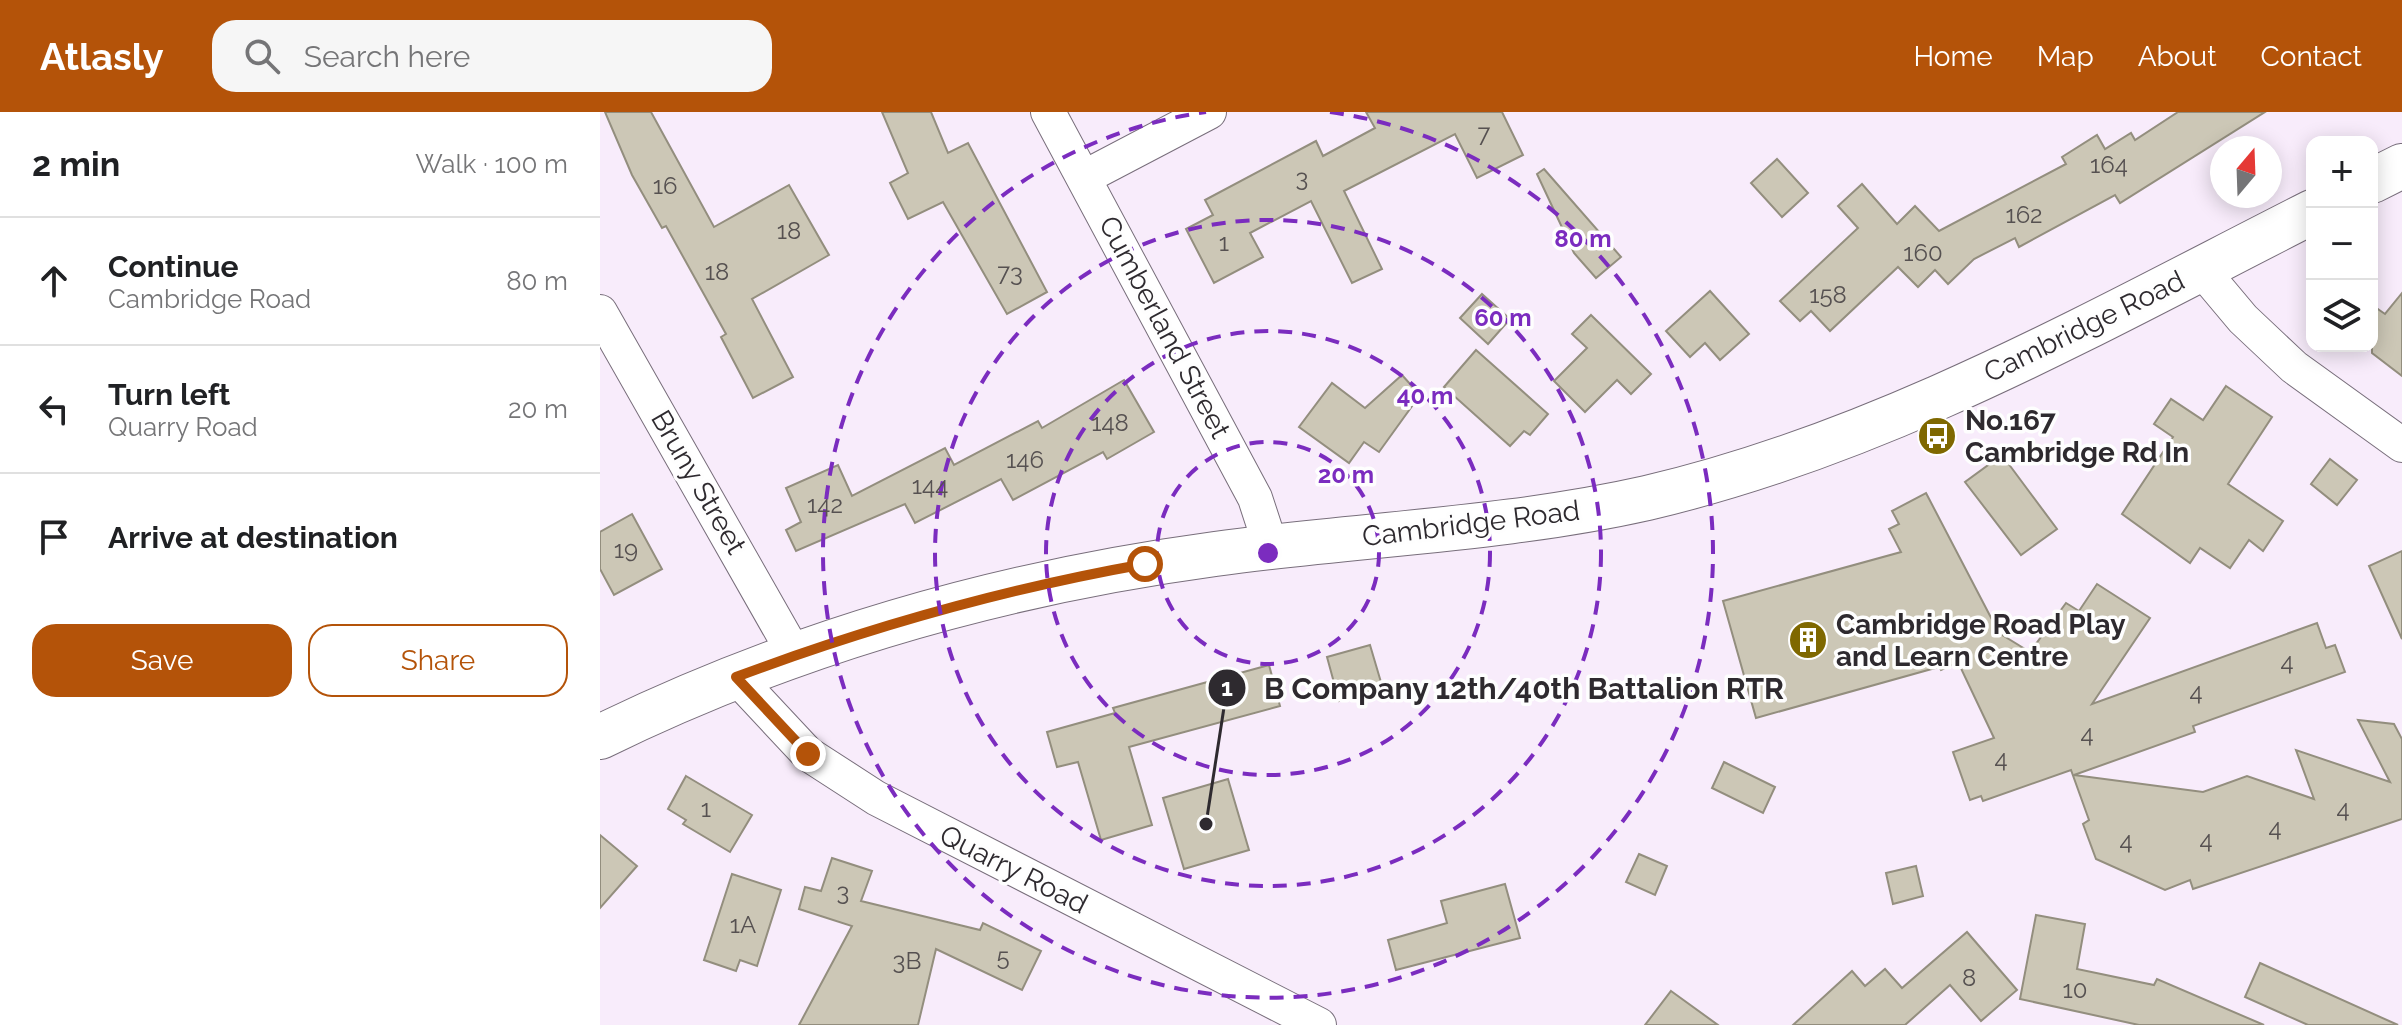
<!DOCTYPE html>
<meta charset="utf-8">
<style>
:root{--surface:#fff;--page:#f6f6f6;--text:#202124;--muted:#757577;--line:#e0e0e0;--accent:#b45309}
body{margin:0;font-family:Raleway,sans-serif;background:var(--page);color:var(--text)}
.controls{position:absolute;right:24px;top:24px;display:grid;overflow:hidden;border-radius:16px;box-shadow:0 4px 20px #0003}
.controls button{width:72px;height:72px;display:grid;place-items:center;padding:0;border:0;border-bottom:2px solid var(--line);background:var(--surface);color:var(--text);font:40px sans-serif}
.compass{position:absolute;left:1610px;top:24px;width:72px;height:72px;border-radius:50%;background:var(--surface);box-shadow:0 4px 20px #0003;rotate:19deg}
.stop{position:absolute;width:24px;height:24px;margin:-18px;border:6px solid #b45309;border-radius:50%;background:#fff}
.stop.end{background:#b45309;border-color:#fff;box-shadow:0 2px 8px #0008}
.list{margin:0;padding:0;list-style:none}
h2{display:flex;justify-content:space-between;align-items:center;height:104px;margin:0;padding:0 32px;font-size:34px}
h2 small{font-size:26px;font-weight:400;color:var(--muted)}
.list li{display:grid;grid-template-columns:52px 1fr auto;gap:24px;align-items:center;box-sizing:border-box;height:128px;padding:0 32px;border-top:2px solid var(--line)}
.list b{display:block;font-size:30px;white-space:nowrap}
.list p{margin:0;font-size:26px;white-space:nowrap;color:var(--muted)}
.list em{font-size:26px;font-style:normal;color:var(--muted)}
.actions{display:flex;gap:16px;padding:24px 32px}
.actions a{flex:1;padding:18px 0;border:2px solid var(--accent);border-radius:24px;text-align:center;font-size:28px;color:var(--accent)}
.actions .main{background:var(--accent);color:#fff}
.icon{flex:none;width:44px;height:44px;fill:none;stroke:currentColor;stroke-width:2;stroke-linecap:round;stroke-linejoin:round}
.map{position:relative;flex:none;width:1802px;height:913px;overflow:hidden}
header{display:flex;align-items:center;gap:48px;box-sizing:border-box;height:112px;padding:0 40px;background:var(--accent);color:#fff}
header strong{font-size:38px}
nav{display:flex;gap:44px;margin-inline-start:auto;font-size:28px}
.search{width:560px;height:72px;background:var(--page);display:flex;align-items:center;gap:20px;box-sizing:border-box;padding:0 28px;border-radius:24px;color:var(--muted);font-size:30px}
main{display:flex}
aside{flex:1;background:var(--surface)}
.map>svg:first-child{display:block}
</style>
<header>
<strong>Atlasly</strong>
<div class="search"><svg class="icon" aria-label="search" viewBox="0 0 24 24"><circle cx="10" cy="10" r="6"/><path d="M15 15l6 6"/></svg>Search here</div>
<nav><a>Home</a><a>Map</a><a>About</a><a>Contact</a></nav>
</header>
<main>
<aside>
<h2>2 min<small>Walk · 100 m</small></h2>
<ul class="list">
<li><svg class="icon" aria-label="ahead" viewBox="0 0 24 24"><path d="M12 20V5M6 11l6-6 6 6"/></svg><div><b>Continue</b><p>Cambridge Road</p></div><em>80 m</em></li>
<li><svg class="icon" aria-label="left" viewBox="0 0 24 24"><path d="M17 20v-9H6M10 6l-5 5 5 5"/></svg><div><b>Turn left</b><p>Quarry Road</p></div><em>20 m</em></li>
<li><svg class="icon" aria-label="arrive" viewBox="0 0 24 24"><path d="M6 21V4h12l-3 4 3 4H6"/></svg><div><b>Arrive at destination</b></div></li>
</ul>
<div class="actions"><a class="main">Save</a><a>Share</a></div>
</aside>
<div class="map">
<svg width="1802" height="913" viewBox="0 0 1802 913">
<rect width="100%" height="100%" fill="#f8ecfb"/>
<!-- building -->
<g fill="#ccc7b6" stroke="#938e7e" stroke-width="2">
<polygon points="5,0 51,0 114,115 189,73 229,143 152,187 193,265 153,286 121,225 126,222 66,114 62,116 32,63"/>
<polygon points="282,0 331,0 348,41 368,31 447,180 407,202 343,90 308,107 290,71 308,61"/>
<polygon points="766,0 902,0 923,43 877,66 855,22 744,79 782,157 752,171 711,89 650,121 663,145 614,171 586,117 613,103 605,88 716,29 723,44 775,16"/>
<polygon points="1578,0 1665,0 1520,91 1515,83 1419,135 1415,126 1374,147 1348,172 1335,158 1318,175 1298,155 1230,219 1211,199 1200,209 1180,189 1258,116 1238,94 1262,72 1297,112 1315,94 1339,119 1466,52 1462,45 1497,23 1505,37 1531,21 1535,28"/>
<polygon points="1177,47 1208,81 1182,105 1151,71"/>
<polygon points="944,57 1021,145 996,166 974,141 937,62"/>
<polygon points="1110,179 1149,222 1120,248 1105,231 1090,245 1066,219"/>
<polygon points="1802,181 1802,264 1772,241 1772,193 1785,202"/>
<polygon points="882,182 910,207 888,232 860,206"/>
<polygon points="991,203 1051,262 1031,282 1017,268 985,300 954,269 987,236 972,222"/>
<polygon points="876,238 948,302 930,323 924,319 910,334 844,275"/>
<polygon points="802,263 820,283 779,340 764,330 749,351 699,315 732,271 765,296"/>
<polygon points="524,268 554,320 507,347 503,340 413,388 401,367 315,411 305,392 196,439 186,418 201,410 186,376 238,353 252,384 345,336 354,353 438,309 442,316"/>
<polygon points="1626,274 1672,305 1628,372 1683,409 1663,439 1649,428 1630,456 1600,436 1590,451 1522,402 1573,325 1554,312 1571,287 1603,308"/>
<polygon points="1402,343 1457,417 1421,443 1365,370"/>
<polygon points="1730,347 1757,368 1737,393 1711,372"/>
<polygon points="1326,381 1399,521 1430,540 1466,491 1479,499 1497,472 1550,506 1492,592 1717,511 1726,536 1735,533 1745,560 1593,614 1595,620 1474,663 1603,680 1647,664 1714,687 1696,638 1790,670 1758,608 1794,612 1802,627 1802,707 1593,777 1590,768 1565,778 1496,747 1483,712 1489,708 1471,658 1383,689 1381,684 1370,688 1353,640 1394,626 1358,550 1341,558 1339,555 1156,606 1123,489 1301,440 1289,417 1299,412 1292,399"/>
<polygon points="32,402 62,457 14,483 0,457 0,420"/>
<polygon points="1802,439 1802,527 1769,454"/>
<polygon points="770,533 783,577 739,589 727,545"/>
<polygon points="669,553 680,594 529,635 552,713 501,728 478,650 457,655 447,620 515,601 513,596"/>
<polygon points="1124,650 1175,675 1163,701 1112,676"/>
<polygon points="86,664 152,703 130,740 83,712 86,708 68,697"/>
<polygon points="628,667 649,738 584,757 563,686"/>
<polygon points="0,723 37,754 0,796"/>
<polygon points="1039,742 1067,754 1055,783 1026,770"/>
<polygon points="232,746 272,759 261,789 380,818 383,811 441,839 422,878 336,837 318,913 199,913 252,814 199,797 205,775 221,779"/>
<polygon points="1316,754 1323,784 1293,792 1286,761"/>
<polygon points="132,762 181,778 157,854 140,848 136,859 104,848"/>
<polygon points="905,772 920,826 796,858 788,828 847,811 841,789"/>
<polygon points="1436,803 1485,812 1477,857 1554,873 1557,867 1664,913 1539,913 1420,887"/>
<polygon points="1367,820 1417,878 1381,909 1350,873 1305,913 1193,913 1252,859 1265,874 1285,857 1302,876"/>
<polygon points="1660,851 1798,913 1708,913 1645,885"/>
<polygon points="1071,879 1118,913 1045,913"/>
</g>
<g fill="none" stroke-linecap="round" stroke-linejoin="round">
<defs>
<g id="minor">
<polyline points="448,0 655,386 671,435"/>
<polyline points="485,65 609,0"/>
<polyline points="1601,157 1643,207 1694,255 1802,333"/>
<polyline points="0,200 195,543"/>
<polyline points="136,565 208,642 276,686 719,913"/>
</g>
<g id="secondary">
<polyline points="1772,69 1802,54"/>
<path d="M0 625C194 530 401 471 615 442 758 422 905 418 1047 386 1283 331 1497 209 1712 100"/>
</g>
</defs>
<!-- minor casing -->
<use href="#minor" stroke="#786e7b" stroke-width="36"/>
<!-- secondary casing -->
<use href="#secondary" stroke="#786e7b" stroke-width="46"/>
<!-- minor -->
<use href="#minor" stroke="#fff" stroke-width="34"/>
<!-- secondary -->
<use href="#secondary" stroke="#fff" stroke-width="44"/>
</g>
<g fill="none" stroke-linecap="round" stroke-linejoin="round">
<!-- route -->
<path stroke="#b45309" stroke-width="10" d="M208 642 136 565C270 515 404 477 545 452"/>
</g>
<!-- distance rings -->
<g fill="none" stroke="#7b2cbf" stroke-width="4" stroke-dasharray="14 10">
<circle cx="668" cy="441" r="111"/>
<circle cx="668" cy="441" r="222"/>
<circle cx="668" cy="441" r="333"/>
<path d="M730 0A445 445 0 1 1 606 0"/>
</g>
<!-- icons -->
<defs>
<symbol id="bus-disc" viewBox="-11 -11 22 22"><circle r="9.5" fill="#7f6800" stroke="#fefefe"/><path d="M-5-6H5V4H4V6H2V4H-2V6H-4V4H-5ZM-3.5-4V0h7V-4ZM-3.5 1.2v1.5H-2V1.2ZM2 1.2v1.5H3.5V1.2Z" fill="#fff"/></symbol>
<symbol id="building-disc" viewBox="-11 -11 22 22"><circle r="9.5" fill="#7f6800" stroke="#fefefe"/><path d="M-4-6H4V6H1V3H-1V6H-4ZM-2.5-4.3h1.7v1.8h-1.7ZM.8-4.3h1.7v1.8H.8ZM-2.5-1h1.7V.8h-1.7ZM.8-1h1.7V.8H.8Z" fill="#fff"/></symbol>
</defs>
<g fill-rule="evenodd">
<use href="#bus-disc" x="1315" y="302" width="44" height="44"/>
<use href="#building-disc" x="1186" y="506" width="44" height="44"/>
</g>
<g text-anchor="middle" stroke-width="7" stroke-linejoin="round" paint-order="stroke">
<!-- number labels -->
<g font-size="24" fill="#565151">
<text x="884" y="30">7</text>
<text x="1509" y="61">164</text>
<text x="702" y="74">3</text>
<text x="65" y="82">16</text>
<text x="1424" y="111">162</text>
<text x="189" y="127">18</text>
<text x="624" y="139">1</text>
<text x="1323" y="149">160</text>
<text x="117" y="168">18</text>
<text x="410" y="169">73</text>
<text x="1228" y="191">158</text>
<text x="510" y="319">148</text>
<text x="425" y="356">146</text>
<text x="330" y="382">144</text>
<text x="225" y="401">142</text>
<text x="26" y="446">19</text>
<text x="1687" y="558">4</text>
<text x="1596" y="588">4</text>
<text x="1487" y="630">4</text>
<text x="1401" y="655">4</text>
<text x="106" y="705">1</text>
<text x="1743" y="705">4</text>
<text x="1675" y="724">4</text>
<text x="1606" y="736">4</text>
<text x="1526" y="737">4</text>
<text x="243" y="788">3</text>
<text x="143" y="821">1A</text>
<text x="403" y="853">5</text>
<text x="307" y="857">3B</text>
<text x="1369" y="874">8</text>
<text x="1475" y="886">10</text>
</g>
<!-- street labels -->
<g font-size="28" fill="#2e2a2f" stroke="#fefefe">
<text transform="translate(1484 214) rotate(-26)" y="10">Cambridge Road</text>
<text transform="translate(565 215) rotate(62)" y="10">Cumberland Street</text>
<text transform="translate(99 370) rotate(60)" y="10">Bruny Street</text>
<text transform="translate(871 411) rotate(-7)" y="10">Cambridge Road</text>
<text transform="translate(414 757) rotate(27)" y="10">Quarry Road</text>
</g>
<!-- poi labels -->
<g font-size="28" font-weight="bold" fill="#2e2a2f" stroke="#fefefe" text-anchor="start">
<text x="1365" y="318">No.167<tspan x="1365" dy="32">Cambridge Rd In</tspan></text>
<text x="1236" y="522">Cambridge Road Play<tspan x="1236" dy="32">and Learn Centre</tspan></text>
</g>
</g>
<circle cx="668" cy="441" r="12" fill="#7b2cbf" stroke="#fefefe" stroke-width="4"/>
<g font-size="24" text-anchor="middle" font-weight="bold" fill="#7b2cbf" stroke="#fefefe" stroke-width="7" stroke-linejoin="round" paint-order="stroke">
<text x="983" y="135">80 m</text>
<text x="903" y="214">60 m</text>
<text x="825" y="292">40 m</text>
<text x="746" y="371">20 m</text>
</g>
<!-- callouts -->
<path fill="none" stroke="#2e2a2f" stroke-width="3" d="M606 712L627 576"/>
<g fill="#2e2a2f" stroke="#fefefe" stroke-width="3">
<circle cx="606" cy="712" r="8"/>
<circle cx="627" cy="576" r="20"/>
</g>
<g font-size="24" text-anchor="middle" font-weight="bold" fill="#fff">
<text x="627" y="584">1</text>
</g>
<g font-size="30" text-anchor="middle" font-weight="bold" fill="#2e2a2f" stroke="#fefefe" stroke-width="7" stroke-linejoin="round" paint-order="stroke">
<text x="924" y="587">B Company 12th/40th Battalion RTR</text>
</g>
</svg>
<div class="controls">
<button>+</button>
<button>−</button>
<button><svg class="icon" aria-label="layers" viewBox="0 0 24 24"><path d="M12 4l9 5-9 5-9-5zM3 14l9 5 9-5"/></svg></button>
</div>
<svg class="compass" viewBox="-18 -18 36 36"><path d="M0-13l5 13h-10z" fill="#e53935"/><path d="M0 13l5-13h-10z" fill="#757577"/></svg>
<div class="stop" style="left:545px;top:452px"></div>
<div class="stop end" style="left:208px;top:642px"></div>
</div>
</main>
